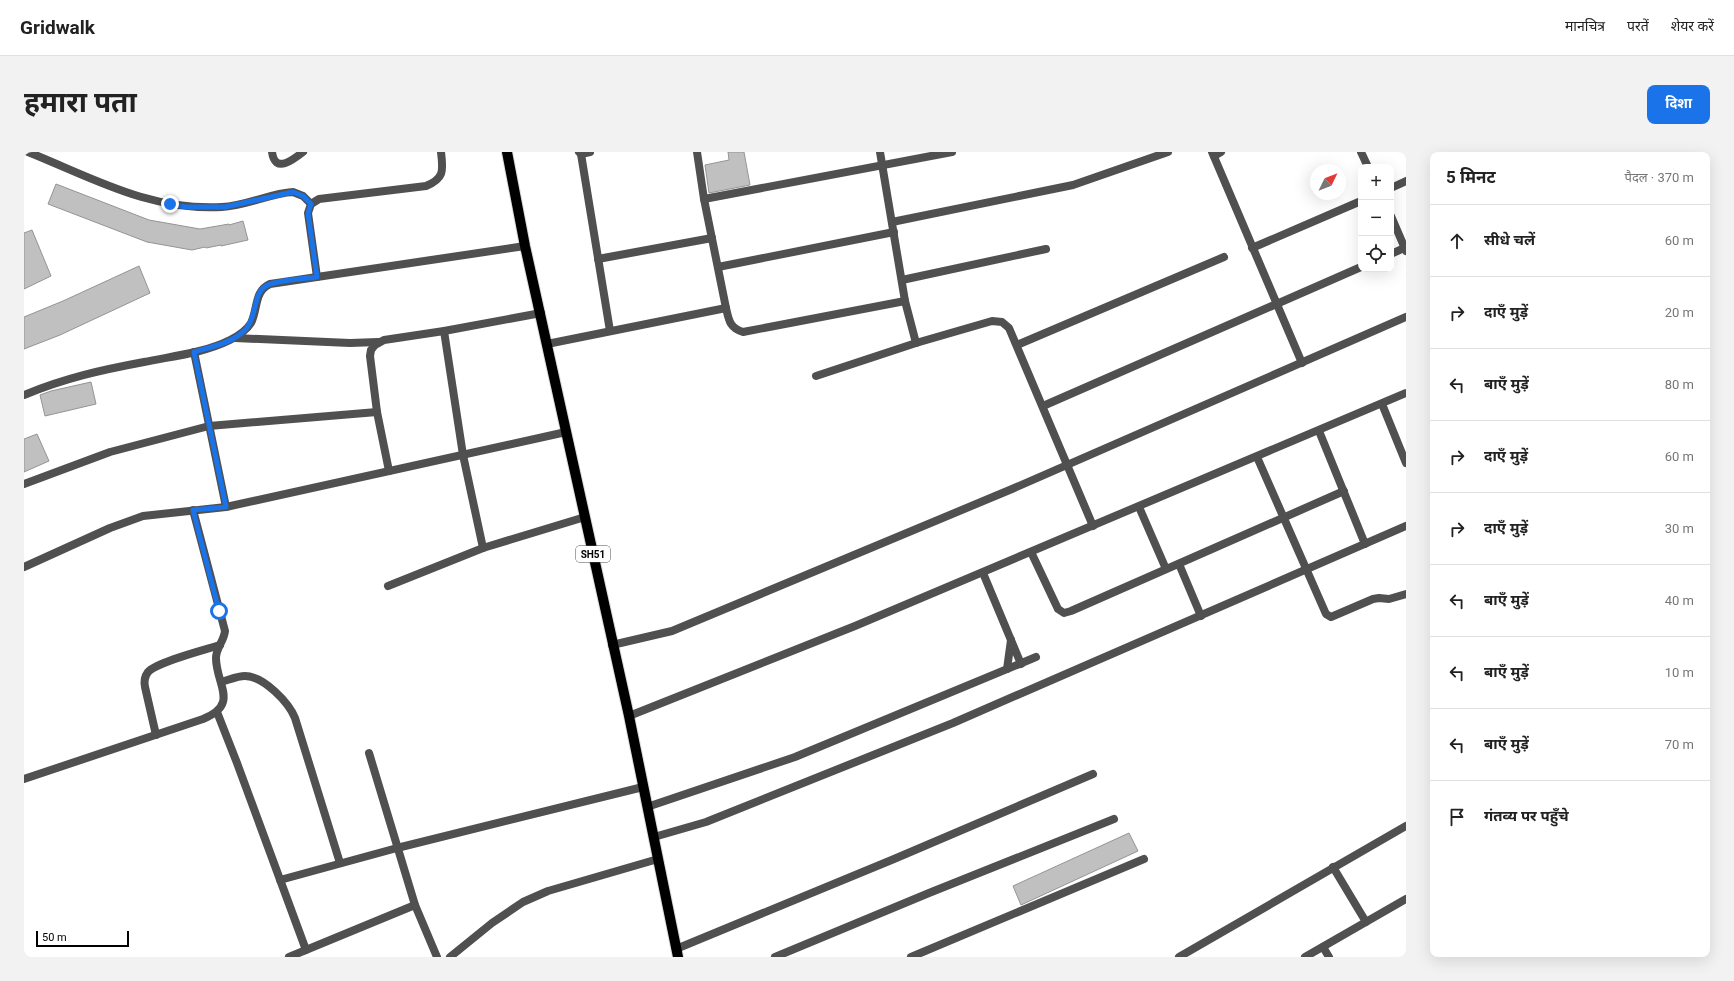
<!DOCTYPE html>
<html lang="hi">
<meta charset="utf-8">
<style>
:root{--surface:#fff;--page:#f2f2f2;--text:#222;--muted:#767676;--line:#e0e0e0;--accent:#1a73e8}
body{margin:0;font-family:Roboto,"Noto Sans Devanagari",sans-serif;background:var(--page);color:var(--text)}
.controls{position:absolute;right:12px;top:12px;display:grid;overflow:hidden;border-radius:8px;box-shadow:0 4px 16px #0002}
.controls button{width:36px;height:36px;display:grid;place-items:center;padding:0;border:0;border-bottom:1px solid var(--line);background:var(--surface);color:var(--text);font:20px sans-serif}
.compass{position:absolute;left:1286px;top:12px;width:36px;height:36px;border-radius:50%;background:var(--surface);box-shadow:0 4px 16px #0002;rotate:47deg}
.scale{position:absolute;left:12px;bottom:10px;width:93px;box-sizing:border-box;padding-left:4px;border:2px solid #000;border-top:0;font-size:11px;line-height:14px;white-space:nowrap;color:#000;-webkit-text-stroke:3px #fff;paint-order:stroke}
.stop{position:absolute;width:12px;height:12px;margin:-9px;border:3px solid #1a73e8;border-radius:50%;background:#fff}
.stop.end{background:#1a73e8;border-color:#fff;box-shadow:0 1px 4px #0008}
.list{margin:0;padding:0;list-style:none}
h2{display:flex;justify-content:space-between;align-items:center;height:52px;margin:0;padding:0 16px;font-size:17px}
h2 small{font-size:13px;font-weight:400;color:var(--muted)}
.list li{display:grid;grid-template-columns:26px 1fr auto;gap:12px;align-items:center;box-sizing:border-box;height:72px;padding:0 16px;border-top:1px solid var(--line)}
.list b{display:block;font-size:15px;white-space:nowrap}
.list em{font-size:13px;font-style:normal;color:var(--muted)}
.icon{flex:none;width:22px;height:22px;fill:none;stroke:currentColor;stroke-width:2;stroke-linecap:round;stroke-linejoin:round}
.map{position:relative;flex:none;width:1382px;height:805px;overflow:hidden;border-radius:8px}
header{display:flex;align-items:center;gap:24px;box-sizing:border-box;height:56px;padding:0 20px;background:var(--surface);border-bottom:1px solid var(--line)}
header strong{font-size:19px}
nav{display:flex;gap:22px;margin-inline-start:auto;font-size:14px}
.intro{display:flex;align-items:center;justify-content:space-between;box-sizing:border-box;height:96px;padding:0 24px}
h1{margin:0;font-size:28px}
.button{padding:10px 18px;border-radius:8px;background:var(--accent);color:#fff;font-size:14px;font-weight:700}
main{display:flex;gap:24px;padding:0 24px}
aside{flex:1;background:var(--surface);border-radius:8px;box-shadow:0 4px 16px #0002}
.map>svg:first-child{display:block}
</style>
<header>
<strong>Gridwalk</strong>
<nav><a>मानचित्र</a><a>परतें</a><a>शेयर करें</a></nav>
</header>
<div class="intro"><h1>हमारा पता</h1><a class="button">दिशा</a></div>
<main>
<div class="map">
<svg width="1382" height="805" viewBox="0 0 1382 805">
<rect width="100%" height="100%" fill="#fff"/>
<!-- building -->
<g fill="#c0c0c0" stroke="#949494">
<polygon points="704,0 720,0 726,33 685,41 681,13 705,8"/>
<polygon points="32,32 125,68 176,77 205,72 205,73 219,69 224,88 197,94 197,93 182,96 181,95 168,98 123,90 24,52"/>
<polygon points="8,78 27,124 0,137 0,81"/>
<polygon points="115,114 126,141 36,183 0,197 0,165 39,149"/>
<polygon points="67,230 72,252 21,264 16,243 27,239"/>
<polygon points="13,282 25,309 0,320 0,287"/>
<polygon points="1105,681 1114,699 997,753 989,734"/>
</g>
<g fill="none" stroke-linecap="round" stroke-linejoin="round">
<defs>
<polyline id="primary" points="483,0 501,94 605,564 654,805"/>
</defs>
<!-- primary casing -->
<use href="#primary" stroke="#dbdbdb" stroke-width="12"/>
<!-- street -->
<g stroke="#505050" stroke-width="8">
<path d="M4 0C69 26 125 59 198 55 222 54 247 41 269 40L279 44 287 52"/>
<path d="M248 0C251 22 269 8 279 0"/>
<polyline points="555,0 557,2 586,179"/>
<path d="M673 0 680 47 702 156C705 169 706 176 719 180L881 149"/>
<polyline points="856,0 881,149 892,191"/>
<polyline points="1188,0 1278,211"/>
<polyline points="1337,0 1344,15"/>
<polyline points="557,2 566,0"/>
<polyline points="1190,4 1197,0"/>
<polyline points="1367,36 1382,29"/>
<polyline points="680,47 928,0"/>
<polyline points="1367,64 1382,99"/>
<polyline points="868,70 1049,33 1144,0"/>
<polyline points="1228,96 1337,49"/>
<polyline points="1367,102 1382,95"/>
<polyline points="574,107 688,86"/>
<polyline points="694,115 870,80"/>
<path d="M293 125 284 61 287 52 295 47 402 34C421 26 419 18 417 0"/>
<polyline points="878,128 1022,97"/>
<polyline points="420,179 439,303 459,396"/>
<polyline points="211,186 326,191 354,190"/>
<polyline points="523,192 702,156"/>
<polyline points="993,193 1200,105"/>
<polyline points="170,200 202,355"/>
<polyline points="792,224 892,191 968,169 978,170 985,176 1069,374"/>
<path d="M0 243C41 226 77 218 120 210 149 204 180 201 206 188 214 184 222 179 227 171 234 157 230 139 246 132L501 94"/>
<polyline points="1358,252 1382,311"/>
<polyline points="1019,254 1337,115"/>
<polyline points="1295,279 1341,392"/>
<polyline points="1233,305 1302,462 1307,465 1349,447 1355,446 1365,447 1382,442"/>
<polyline points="365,319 353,260 346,204 347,198 351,193 360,188 420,179 517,161"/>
<polyline points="0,332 86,300 185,274 353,260"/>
<polyline points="1115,355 1142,417"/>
<polyline points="1007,400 1034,457 1040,461 1047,459 1320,339"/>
<polyline points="1155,412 1177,464"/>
<polyline points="0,415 86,376 119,364 202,355 542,280"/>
<polyline points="959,421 997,512"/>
<polyline points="364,434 459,396 561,365"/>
<polyline points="588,493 648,479 988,337 1382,165"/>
<polyline points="983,517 987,488"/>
<path d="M197 530C205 528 213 524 221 524 240 524 265 551 271 566L316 711"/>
<polyline points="193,560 213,611 282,798"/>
<polyline points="605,564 831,474 1382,241"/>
<path d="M132 583 121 535C120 530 121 524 124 520 133 510 180 498 196 493"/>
<polyline points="345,601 391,753 413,805"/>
<path d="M0 627 179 567C216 552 192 533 192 506 192 496 200 489 201 479L169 358"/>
<polyline points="623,655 771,605 1012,505"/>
<polyline points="630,685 682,670 929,571 1382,374"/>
<polyline points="1309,715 1342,770"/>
<polyline points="256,728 373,696 619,635"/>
<polyline points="1299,795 1305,805"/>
<polyline points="652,797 870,707 1069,622"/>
<polyline points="265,805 391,753"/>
<polyline points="426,805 468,771 499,750 524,739 634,707"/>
<polyline points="751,805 905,741 1090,667"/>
<polyline points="887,805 1120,707"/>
<polyline points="1155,805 1382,674"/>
<polyline points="1281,805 1382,747"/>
</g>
<!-- primary -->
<use href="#primary" stroke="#000" stroke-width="10"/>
</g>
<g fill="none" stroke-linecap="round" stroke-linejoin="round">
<!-- route -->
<path stroke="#1a73e8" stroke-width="5" d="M146 52 162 55H201L269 40 279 44 287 52 284 61 293 125C281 127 252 128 242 134 229 141 233 165 222 177 209 191 187 195 170 200L202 355 169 358 195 459"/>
</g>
<g text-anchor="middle" stroke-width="4" stroke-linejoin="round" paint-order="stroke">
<!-- shield labels -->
<rect fill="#fff" stroke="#4c4c4c" stroke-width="1" x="552" y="394" width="34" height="16" rx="3"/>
<g font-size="10" font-weight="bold" fill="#000">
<text x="569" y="406">SH51</text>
</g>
</g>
</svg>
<div class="controls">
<button>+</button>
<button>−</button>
<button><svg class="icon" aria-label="locate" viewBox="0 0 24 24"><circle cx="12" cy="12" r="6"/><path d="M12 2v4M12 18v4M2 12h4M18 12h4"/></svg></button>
</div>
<svg class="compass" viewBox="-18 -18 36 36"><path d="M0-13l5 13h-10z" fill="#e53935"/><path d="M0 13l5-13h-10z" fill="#767676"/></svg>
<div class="scale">50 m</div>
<div class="stop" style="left:195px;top:459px"></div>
<div class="stop end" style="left:146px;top:52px"></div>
</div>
<aside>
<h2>5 मिनट<small>पैदल · 370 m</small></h2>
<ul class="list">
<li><svg class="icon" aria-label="ahead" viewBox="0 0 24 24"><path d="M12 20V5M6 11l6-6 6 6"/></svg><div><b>सीधे चलें</b></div><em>60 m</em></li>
<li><svg class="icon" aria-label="right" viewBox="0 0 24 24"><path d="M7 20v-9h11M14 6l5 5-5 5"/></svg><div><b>दाएँ मुड़ें</b></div><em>20 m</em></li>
<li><svg class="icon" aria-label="left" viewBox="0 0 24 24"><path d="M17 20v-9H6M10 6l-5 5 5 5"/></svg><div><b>बाएँ मुड़ें</b></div><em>80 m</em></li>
<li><svg class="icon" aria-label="right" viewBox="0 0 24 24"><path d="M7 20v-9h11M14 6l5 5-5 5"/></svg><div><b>दाएँ मुड़ें</b></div><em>60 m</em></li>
<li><svg class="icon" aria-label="right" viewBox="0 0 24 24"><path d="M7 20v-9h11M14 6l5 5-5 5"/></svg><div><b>दाएँ मुड़ें</b></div><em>30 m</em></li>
<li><svg class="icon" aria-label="left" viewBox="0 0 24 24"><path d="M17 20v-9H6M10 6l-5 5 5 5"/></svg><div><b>बाएँ मुड़ें</b></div><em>40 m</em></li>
<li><svg class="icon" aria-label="left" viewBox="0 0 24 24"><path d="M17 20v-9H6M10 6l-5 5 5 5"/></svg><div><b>बाएँ मुड़ें</b></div><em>10 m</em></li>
<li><svg class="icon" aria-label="left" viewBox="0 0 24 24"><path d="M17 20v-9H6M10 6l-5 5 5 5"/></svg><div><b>बाएँ मुड़ें</b></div><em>70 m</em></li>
<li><svg class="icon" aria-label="arrive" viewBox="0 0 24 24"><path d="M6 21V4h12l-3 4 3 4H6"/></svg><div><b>गंतव्य पर पहुँचे</b></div></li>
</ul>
</aside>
</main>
